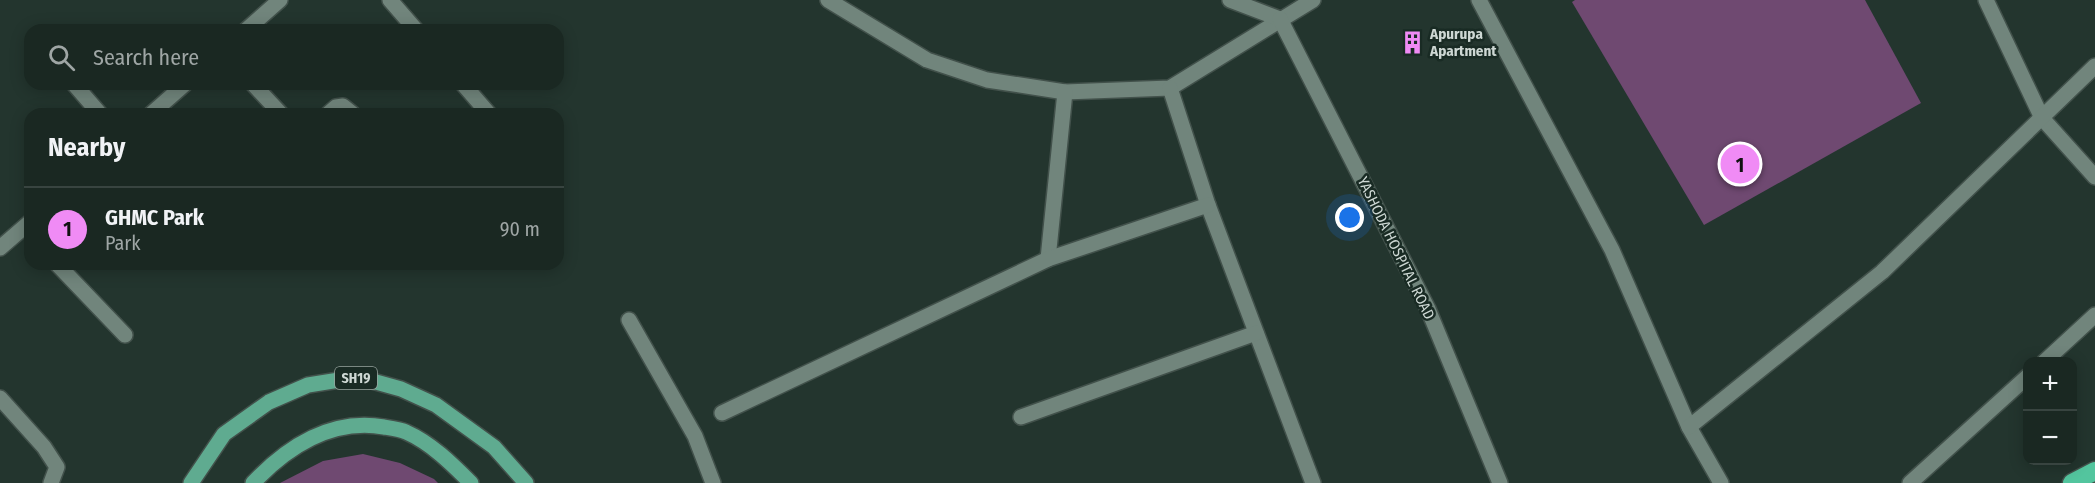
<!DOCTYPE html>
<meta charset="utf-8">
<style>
:root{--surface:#1a2822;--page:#27342f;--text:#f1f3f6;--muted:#9fa6a5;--line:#384440;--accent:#f08bf5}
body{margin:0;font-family:"Fira Sans Condensed",sans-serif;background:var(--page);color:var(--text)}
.controls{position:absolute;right:18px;bottom:18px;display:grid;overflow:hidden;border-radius:12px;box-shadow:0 3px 15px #0003}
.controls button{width:54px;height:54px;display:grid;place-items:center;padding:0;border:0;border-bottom:2px solid var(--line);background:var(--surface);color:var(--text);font:30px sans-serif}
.you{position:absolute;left:1350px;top:218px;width:21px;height:21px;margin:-15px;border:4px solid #fff;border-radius:50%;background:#1a73e8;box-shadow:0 0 0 9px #1a73e833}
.badge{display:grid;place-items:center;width:39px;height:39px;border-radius:50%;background:var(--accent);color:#111;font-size:20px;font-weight:700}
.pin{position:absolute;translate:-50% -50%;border:3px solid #fff;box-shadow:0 2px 6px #0006}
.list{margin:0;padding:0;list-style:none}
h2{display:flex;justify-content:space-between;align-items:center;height:78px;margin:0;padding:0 24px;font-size:26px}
h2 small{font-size:20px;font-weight:400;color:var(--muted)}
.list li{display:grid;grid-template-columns:39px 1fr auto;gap:18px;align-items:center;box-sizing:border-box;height:84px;padding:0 24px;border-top:2px solid var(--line)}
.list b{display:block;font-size:22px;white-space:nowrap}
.list p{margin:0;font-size:20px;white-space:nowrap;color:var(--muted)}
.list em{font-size:20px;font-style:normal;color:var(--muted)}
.icon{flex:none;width:33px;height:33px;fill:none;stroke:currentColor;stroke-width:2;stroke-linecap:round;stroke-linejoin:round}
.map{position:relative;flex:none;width:2095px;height:483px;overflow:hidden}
.search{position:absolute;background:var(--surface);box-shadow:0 3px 15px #0003;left:24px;top:24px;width:540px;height:66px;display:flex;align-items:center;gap:15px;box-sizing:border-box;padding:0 21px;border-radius:18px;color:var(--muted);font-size:22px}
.panel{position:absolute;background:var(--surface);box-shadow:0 3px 15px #0003;left:24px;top:108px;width:540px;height:162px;border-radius:18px}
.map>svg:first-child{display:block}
</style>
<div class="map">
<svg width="2095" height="483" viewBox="0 0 2095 483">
<rect width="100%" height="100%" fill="#23352e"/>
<!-- green -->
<g fill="#6f4971">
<polygon points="1575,0 1865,0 1921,103 1704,225 1572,2"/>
<polygon points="363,454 400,463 434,479 438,483 280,483 323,461"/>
</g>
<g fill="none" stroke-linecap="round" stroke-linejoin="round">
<defs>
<g id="minor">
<polyline points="390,0 416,30"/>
<polyline points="828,0 927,60 987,80 1065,92 1170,88 1313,0"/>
<polyline points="1230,0 1280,19"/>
<polyline points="1479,0 1612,250 1689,427 1721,483"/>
<polyline points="1986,0 2042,118 2095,177"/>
<polyline points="1280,19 1428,309 1500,483"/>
<polyline points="246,30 280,0"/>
<polyline points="74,84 100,114"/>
<polyline points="253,84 281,114"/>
<polyline points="463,84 489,114"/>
<polyline points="1170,88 1208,205 1313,483"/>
<polyline points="151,114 185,84"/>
<polyline points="328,114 336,107 343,106 353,114"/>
<polyline points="0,248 30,222"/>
<polyline points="1048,259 1065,92"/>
<polyline points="57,264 125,335"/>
<polyline points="629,320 695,436 713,483"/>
<polyline points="2044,362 2095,315"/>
<polyline points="0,398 44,447 57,467 51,483"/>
<polyline points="722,413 1048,259 1208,205"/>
<polyline points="1021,417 1256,333"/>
<polyline points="1689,427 1882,272 2095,66"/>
<polyline points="1910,483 2028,376"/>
</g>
<g id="major">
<polyline points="191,483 224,434 269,402 308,385 358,377 401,389 436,405 494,447 526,483"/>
<path d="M253 483C288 446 332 418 384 427 391 428 400 429 406 432 431 443 452 464 471 483"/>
</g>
<polyline id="highway" points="2072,483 2095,471"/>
</defs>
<!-- minor casing -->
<use href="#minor" stroke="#42514b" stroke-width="18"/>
<!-- major casing -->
<use href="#major" stroke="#42514b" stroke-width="18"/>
<!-- highway casing -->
<use href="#highway" stroke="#42514b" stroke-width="21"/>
<!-- minor -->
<use href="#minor" stroke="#71857c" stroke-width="15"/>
<!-- major -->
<use href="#major" stroke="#5fab90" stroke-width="15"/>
<!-- highway -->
<use href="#highway" stroke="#53c59e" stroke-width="18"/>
</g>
<!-- icons -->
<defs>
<symbol id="building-bare" viewBox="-9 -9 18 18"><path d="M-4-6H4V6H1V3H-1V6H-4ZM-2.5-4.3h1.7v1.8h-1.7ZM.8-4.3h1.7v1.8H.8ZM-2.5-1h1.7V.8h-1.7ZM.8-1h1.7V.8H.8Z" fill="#f08bf5" stroke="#192b24" stroke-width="2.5" paint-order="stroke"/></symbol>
</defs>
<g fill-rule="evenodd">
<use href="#building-bare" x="1396" y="26" width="33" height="33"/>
</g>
<g text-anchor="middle" stroke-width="5" stroke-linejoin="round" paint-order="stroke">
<!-- shield labels -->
<rect fill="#192b24" stroke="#98a49f" stroke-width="1.5" x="335" y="367" width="42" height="22" rx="4.5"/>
<g font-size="14" font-weight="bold" fill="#ced8d4">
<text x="356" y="383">SH19</text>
</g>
<!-- poi labels -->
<g font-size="15" font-weight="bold" fill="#ced8d4" stroke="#192b24" text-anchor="start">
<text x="1430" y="39">Apurupa<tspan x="1430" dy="17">Apartment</tspan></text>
</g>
<!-- street labels -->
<g font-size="15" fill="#ced8d4" stroke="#192b24">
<text transform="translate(1396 248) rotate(64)" y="5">YASHODA HOSPITAL ROAD</text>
</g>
</g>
</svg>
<div class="controls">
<button>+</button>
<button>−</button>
</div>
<div class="you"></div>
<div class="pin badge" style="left:1740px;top:164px">1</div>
<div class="search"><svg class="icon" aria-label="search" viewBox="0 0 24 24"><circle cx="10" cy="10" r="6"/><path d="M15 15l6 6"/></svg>Search here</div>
<section class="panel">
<h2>Nearby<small></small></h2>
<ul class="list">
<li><span class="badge">1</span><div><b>GHMC Park</b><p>Park</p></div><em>90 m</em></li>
</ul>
</section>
</div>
